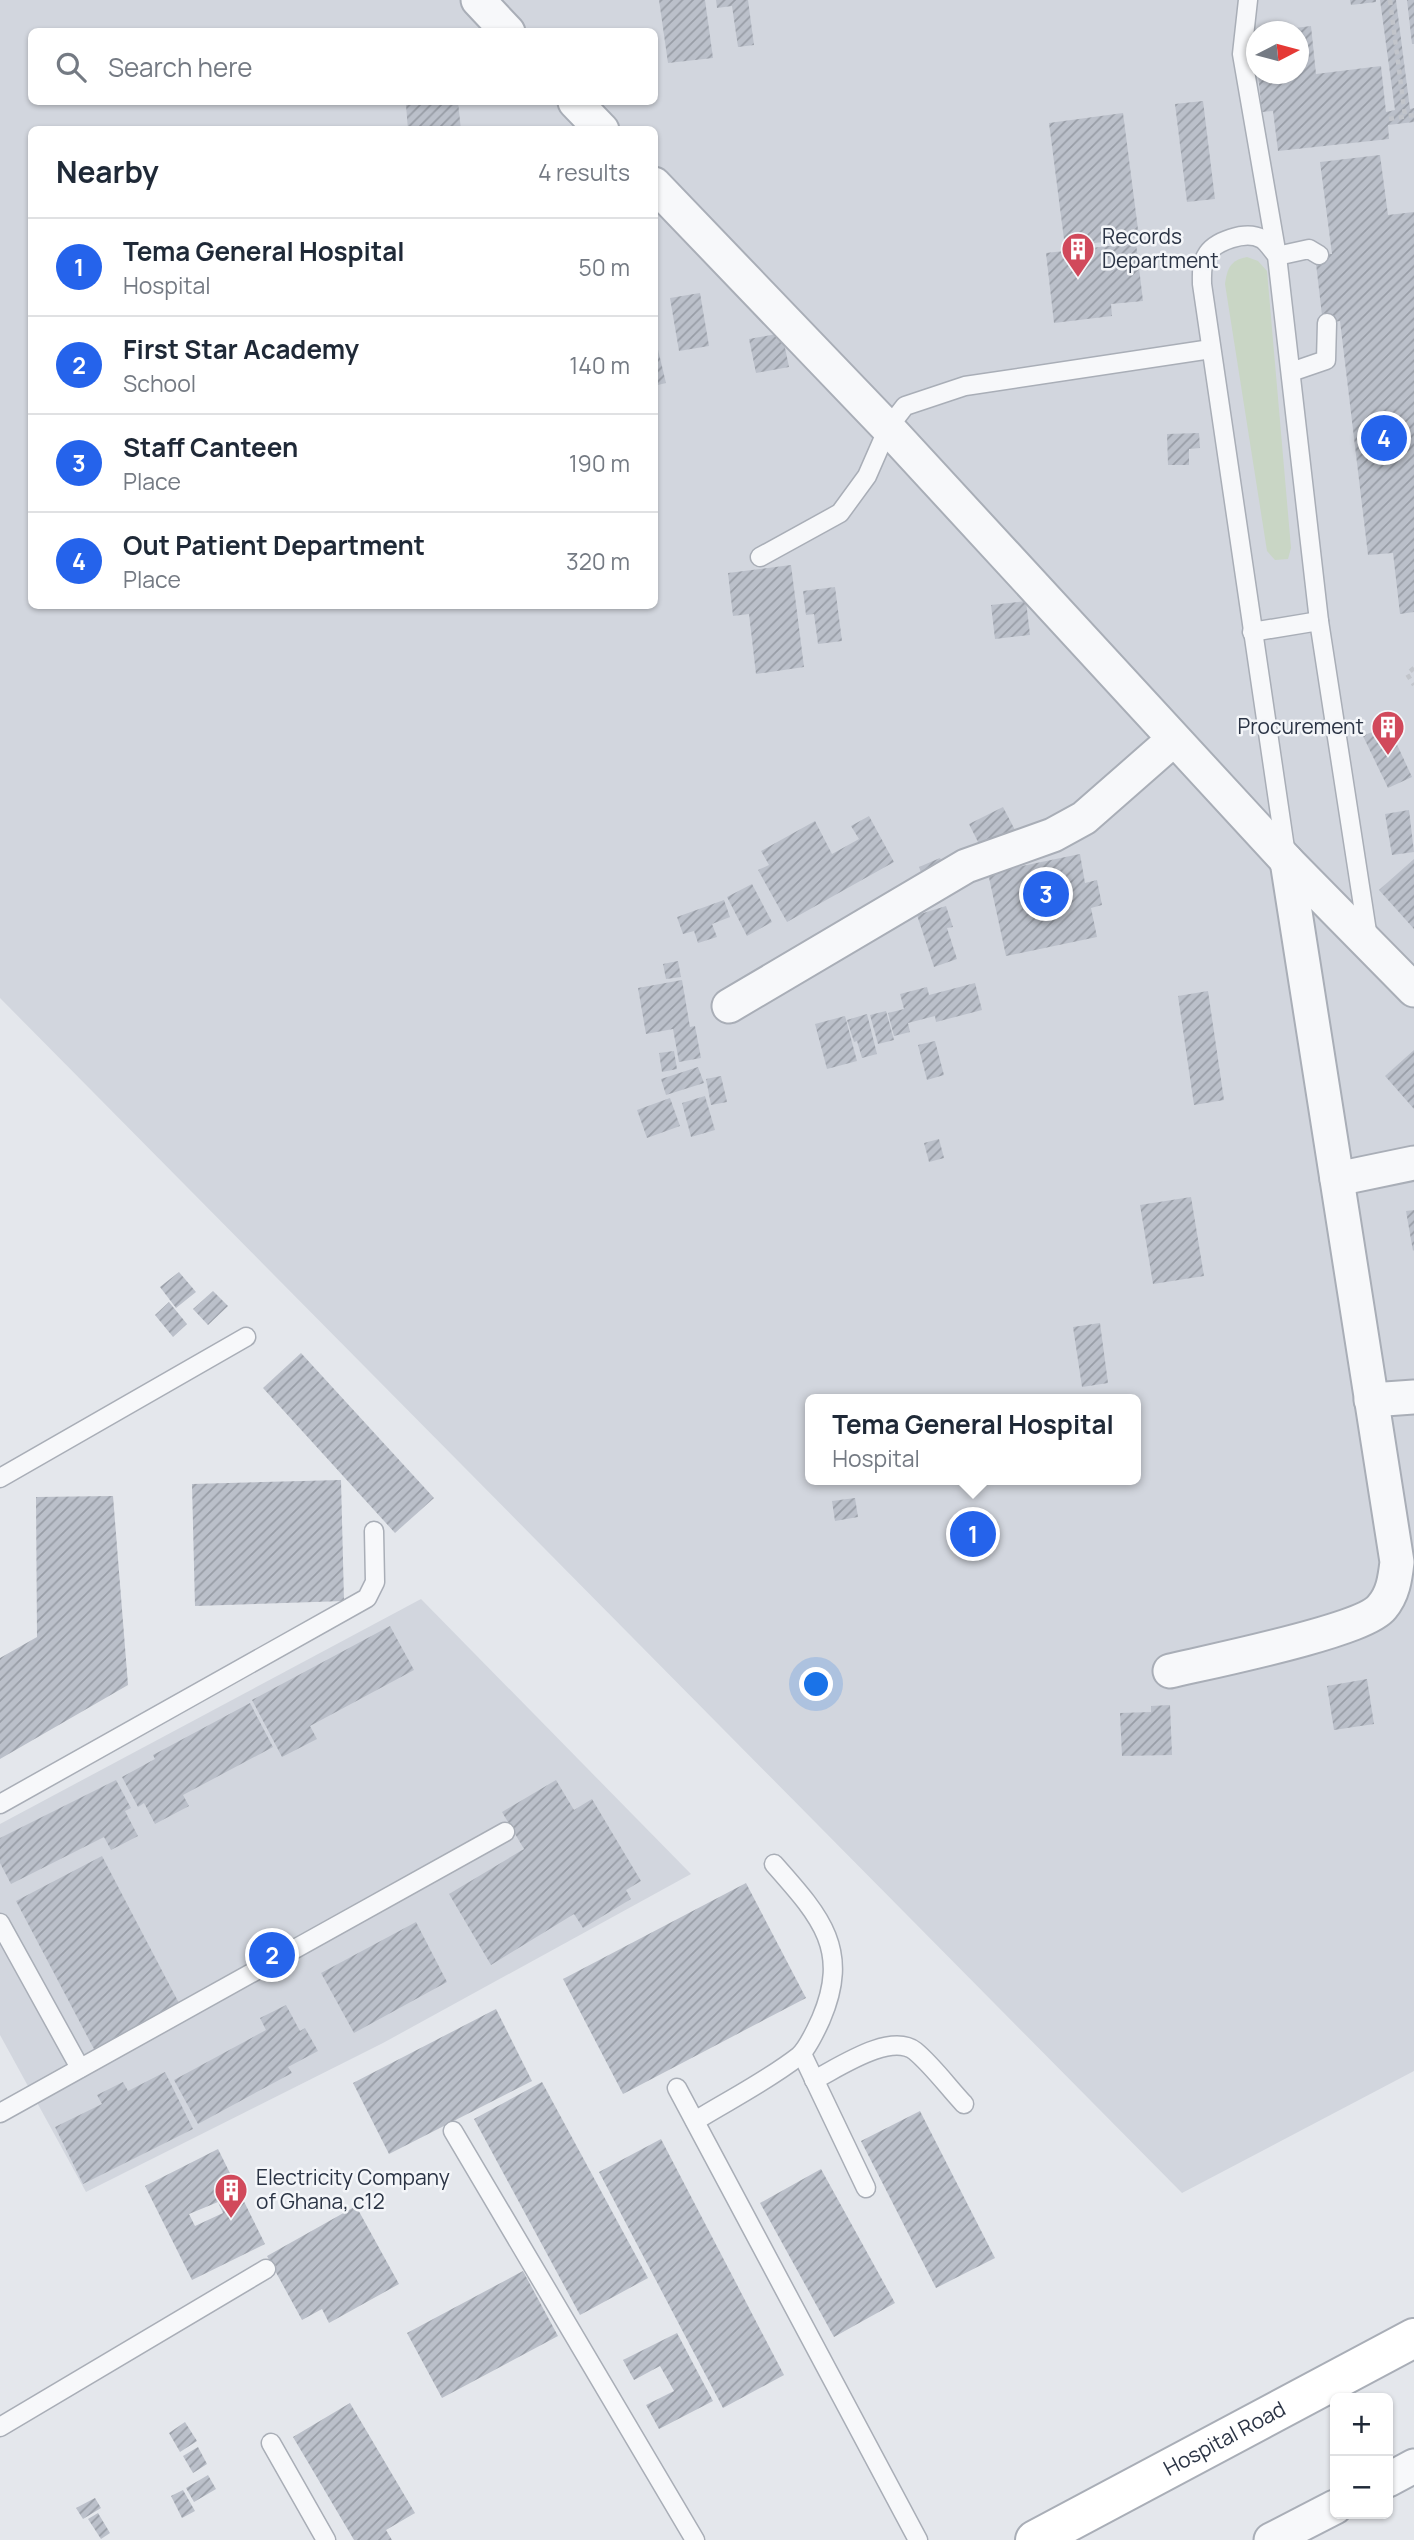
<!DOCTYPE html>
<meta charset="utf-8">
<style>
:root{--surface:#fff;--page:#f2f2f3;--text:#1f2937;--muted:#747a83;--line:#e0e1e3;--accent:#2563eb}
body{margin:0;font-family:Manrope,sans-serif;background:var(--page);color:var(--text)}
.controls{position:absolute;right:21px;bottom:21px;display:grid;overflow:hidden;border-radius:10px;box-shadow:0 2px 5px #0004}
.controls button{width:63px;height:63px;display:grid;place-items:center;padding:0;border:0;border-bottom:2px solid var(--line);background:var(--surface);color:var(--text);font:35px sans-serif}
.compass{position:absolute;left:1246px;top:21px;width:63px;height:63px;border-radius:50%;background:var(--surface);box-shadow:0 2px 5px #0004;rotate:84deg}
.you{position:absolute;left:817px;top:1685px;width:24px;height:24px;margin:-18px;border:5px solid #fff;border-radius:50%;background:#1a73e8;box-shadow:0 0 0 10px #1a73e833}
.badge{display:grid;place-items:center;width:46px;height:46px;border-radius:50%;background:var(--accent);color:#fff;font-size:23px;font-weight:700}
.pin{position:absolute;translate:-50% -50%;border:4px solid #fff;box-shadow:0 2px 7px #0006}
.popup{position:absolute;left:805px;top:1394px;width:336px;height:91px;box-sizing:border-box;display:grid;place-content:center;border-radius:10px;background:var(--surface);filter:drop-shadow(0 2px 5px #0005);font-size:23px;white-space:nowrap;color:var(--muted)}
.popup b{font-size:26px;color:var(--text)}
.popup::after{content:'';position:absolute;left:50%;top:100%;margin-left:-14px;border:14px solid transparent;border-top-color:var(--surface)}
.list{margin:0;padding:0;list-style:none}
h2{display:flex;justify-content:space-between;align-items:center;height:91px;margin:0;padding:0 28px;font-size:30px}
h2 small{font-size:23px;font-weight:400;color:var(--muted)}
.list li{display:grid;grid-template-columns:46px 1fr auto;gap:21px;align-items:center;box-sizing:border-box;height:98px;padding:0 28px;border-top:2px solid var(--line)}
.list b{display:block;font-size:26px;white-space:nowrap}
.list p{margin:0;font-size:23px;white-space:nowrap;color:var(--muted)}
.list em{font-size:23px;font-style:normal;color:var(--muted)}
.icon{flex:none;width:38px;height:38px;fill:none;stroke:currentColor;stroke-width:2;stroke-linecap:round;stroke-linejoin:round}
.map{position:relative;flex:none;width:1414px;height:2540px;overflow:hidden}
.search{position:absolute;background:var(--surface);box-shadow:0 2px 5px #0004;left:28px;top:28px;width:630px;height:77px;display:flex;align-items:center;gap:18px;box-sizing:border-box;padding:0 24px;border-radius:10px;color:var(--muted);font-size:26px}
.panel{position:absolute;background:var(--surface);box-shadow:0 2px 5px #0004;left:28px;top:126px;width:630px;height:483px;border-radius:10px}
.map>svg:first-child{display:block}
</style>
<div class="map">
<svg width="1414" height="2540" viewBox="0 0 1414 2540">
<defs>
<pattern id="building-hatch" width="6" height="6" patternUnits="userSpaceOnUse" patternTransform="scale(1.75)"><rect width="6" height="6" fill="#bbc0ca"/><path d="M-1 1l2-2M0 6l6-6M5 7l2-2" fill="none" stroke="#989da6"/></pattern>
</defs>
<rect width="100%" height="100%" fill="#e4e7ec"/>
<!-- built -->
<g fill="#d2d6de" fill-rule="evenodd">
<path d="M0 0H1414V2071L1182 2193 0 998ZM32 32H654V102H32ZM1256 32H1298V74H1256ZM32 130H654V606H32ZM810 1399H1136V1480H810Z"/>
<polygon points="421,1599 691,1874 383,2043 86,2192 0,2035 0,1824"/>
</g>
<!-- green -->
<path fill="#c9d6c5" d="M1247 257 1258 261 1267 271 1291 548 1288 559 1275 560 1267 551 1225 284C1227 269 1230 260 1247 257Z"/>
<!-- building -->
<g fill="url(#building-hatch)" fill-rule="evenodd">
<polygon points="659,0 705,0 713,58 668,63"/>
<polygon points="716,0 748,0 754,45 738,47 732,6 717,8"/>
<polygon points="1350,0 1376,0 1376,2 1351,5"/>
<polygon points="1380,0 1396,0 1410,109 1414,108 1414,122 1388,125 1389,139 1278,151 1273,111 1262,112 1258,74 1298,74 1298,32 1279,30 1311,26 1316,74 1381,66 1386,112 1395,110"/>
<polygon points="1407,0 1414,0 1414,44 1412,44"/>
<polygon points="1203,101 1215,199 1187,202 1175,104"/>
<polygon points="424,102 458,102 461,130 408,130 406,105 424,104"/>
<polygon points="1123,113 1139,237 1065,247 1049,123"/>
<polygon points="1380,155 1388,215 1414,212 1414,612 1400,614 1393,553 1368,555 1340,321 1323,324 1315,255 1332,254 1320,162"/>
<polygon points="1136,243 1143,301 1111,304 1112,316 1054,323 1046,253"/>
<polygon points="700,293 709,346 679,351 670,298"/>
<polygon points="654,333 666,383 654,386"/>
<polygon points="782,333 789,367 756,373 749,339"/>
<polygon points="1199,433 1200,448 1189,449 1189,465 1168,465 1167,434"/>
<polygon points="791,565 804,667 756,674 749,614 733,616 728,573"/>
<polygon points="835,587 842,641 818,644 814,614 806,615 803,591"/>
<polygon points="1026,601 1030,635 995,639 991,605"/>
<polygon points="1388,725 1412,777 1388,788 1363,736"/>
<polygon points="1003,807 1015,830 981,848 969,824"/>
<polygon points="1409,810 1414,852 1392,855 1385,814"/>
<polygon points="869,816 894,862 787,922 758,870 769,865 761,851 815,821 832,854 859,839 851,826"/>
<polygon points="1080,854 1085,883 1097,880 1102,905 1091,908 1097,937 1006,956 988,873"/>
<polygon points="940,858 945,869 923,878 919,867"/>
<polygon points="1414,859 1414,929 1379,890"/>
<polygon points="752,884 772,922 747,936 727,897"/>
<polygon points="724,900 730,917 712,924 717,937 698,943 694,931 683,934 677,917"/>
<polygon points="946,906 953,927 947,928 957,959 934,967 917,915"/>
<polygon points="678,961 681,977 666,979 663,964"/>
<polygon points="682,980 690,1027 695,1026 701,1058 679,1062 673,1029 646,1034 638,988"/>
<polygon points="975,983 982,1010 936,1022 935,1016 908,1023 910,1032 894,1036 888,1013 904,1009 900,994 927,987 929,995"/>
<polygon points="1208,991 1224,1100 1194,1105 1178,996"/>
<polygon points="886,1011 894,1040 878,1044 870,1015"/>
<polygon points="867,1014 877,1054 862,1058 857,1041 854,1042 847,1020"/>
<polygon points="845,1016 857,1061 827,1069 815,1024"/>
<polygon points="935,1041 944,1075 927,1080 918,1045"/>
<polygon points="1414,1050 1414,1109 1385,1076"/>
<polygon points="674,1051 677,1069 662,1072 659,1053"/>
<polygon points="698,1067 704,1083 666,1095 661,1079"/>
<polygon points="721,1076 727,1102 711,1105 706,1079"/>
<polygon points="705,1096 715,1130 691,1137 682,1103"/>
<polygon points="670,1098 680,1126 647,1138 637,1110"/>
<polygon points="939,1139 944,1158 929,1162 924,1143"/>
<polygon points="1191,1197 1204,1276 1153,1284 1140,1205"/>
<polygon points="1414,1210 1414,1250 1413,1251 1406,1211"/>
<polygon points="179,1272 196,1292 176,1308 160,1287"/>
<polygon points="213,1291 228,1306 208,1325 193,1309"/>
<polygon points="169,1302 187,1324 173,1337 155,1315"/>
<polygon points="1100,1323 1108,1383 1082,1387 1073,1327"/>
<polygon points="301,1353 434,1498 395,1533 263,1388"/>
<polygon points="341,1480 344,1601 195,1606 192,1484"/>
<polygon points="113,1496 128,1685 0,1759 0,1658 37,1637 36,1497"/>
<polygon points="855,1498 858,1517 835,1521 832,1501"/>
<polygon points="390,1626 414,1670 310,1726 317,1739 282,1757 252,1700"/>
<polygon points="1367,1679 1374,1724 1334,1730 1327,1686"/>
<polygon points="250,1703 273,1747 183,1795 189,1806 155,1824 144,1803 138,1807 122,1777 155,1759 153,1755"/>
<polygon points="1170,1705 1172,1755 1122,1756 1120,1713 1151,1712 1151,1706"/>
<polygon points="116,1780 131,1808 125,1811 138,1836 111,1850 104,1837 11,1884 0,1863 0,1838"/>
<polygon points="556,1780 574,1810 592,1799 641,1881 626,1890 631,1899 583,1928 574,1914 491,1965 449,1894 524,1849 502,1812"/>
<polygon points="102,1856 180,2005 95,2051 16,1901"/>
<polygon points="746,1883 806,1998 623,2094 563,1979"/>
<polygon points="416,1922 447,1982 354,2033 321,1973"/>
<polygon points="286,2005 300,2031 305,2028 318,2051 288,2067 292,2073 198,2124 174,2080 266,2030 260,2018"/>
<polygon points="496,2009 532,2081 389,2154 353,2083"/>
<polygon points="165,2072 193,2129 83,2184 55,2127 102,2104 97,2095 123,2082 128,2091"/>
<polygon points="542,2082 648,2278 580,2315 474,2119"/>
<polygon points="920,2111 995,2258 936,2288 861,2141"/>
<polygon points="661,2139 784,2375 723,2408 599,2172"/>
<path d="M218 2149 265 2244 192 2280 145 2186ZM218 2202 223 2213 195 2226 189 2214Z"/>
<polygon points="821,2169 895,2303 834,2337 760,2203"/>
<polygon points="356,2206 399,2284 329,2323 322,2309 302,2320 267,2256"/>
<polygon points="523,2271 558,2336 442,2398 407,2333"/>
<polygon points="677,2333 713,2401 659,2429 646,2405 674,2391 660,2366 634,2380 623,2360"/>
<polygon points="350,2403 415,2513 386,2530 392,2540 354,2540 293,2437"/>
<polygon points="185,2422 197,2441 180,2452 169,2433"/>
<polygon points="198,2447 207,2464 193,2473 183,2456"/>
<polygon points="208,2475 216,2489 194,2502 186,2488"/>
<polygon points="183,2490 195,2511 182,2518 171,2496"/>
<polygon points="95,2498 101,2508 83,2519 76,2508"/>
<polygon points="98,2513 110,2533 101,2539 88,2519"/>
</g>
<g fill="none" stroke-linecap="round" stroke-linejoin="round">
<defs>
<g id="service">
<polyline points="1248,0 1242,54 1277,256 1309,249 1319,255"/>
<polyline points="1291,372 1326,360 1327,323"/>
<polyline points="760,557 840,513 867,476 888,428 905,406 965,386 1211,349"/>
<polyline points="1252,632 1319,621"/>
<path d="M1286 855 1202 284C1202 275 1201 265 1206 256 1214 241 1246 230 1262 239 1267 242 1273 251 1277 256L1319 621 1368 938"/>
<polyline points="0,1478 246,1337"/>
<polyline points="0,1804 367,1598 375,1582 374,1531"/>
<polyline points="0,1923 80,2068"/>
<polyline points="802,2054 866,2188"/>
<path d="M814 2080C838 2068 890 2032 915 2051 933 2066 948 2087 964 2104"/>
<polyline points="677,2088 918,2540"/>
<polyline points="0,2113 505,1832"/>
<path d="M695 2121C729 2100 767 2081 799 2056 808 2048 816 2030 821 2019 851 1949 820 1916 774 1864"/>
<polyline points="453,2131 695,2540"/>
<polyline points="0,2427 266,2269"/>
<polyline points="271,2443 326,2540"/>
</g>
<g id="minor">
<polyline points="478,0 508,32"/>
<polyline points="575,102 602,130"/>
<polyline points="654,184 888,428 1287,861 1414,990"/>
<polyline points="729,1006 966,866 1053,835 1084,818 1173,740"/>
<polyline points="1337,1179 1414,1163"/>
<polyline points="1371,1400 1414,1397"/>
<path d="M1170 1671C1208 1662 1363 1631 1382 1607 1393 1594 1395 1579 1397 1562L1287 861"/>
<polyline points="1388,2480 1414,2466"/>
<polyline points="1271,2540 1335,2507"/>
</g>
<g id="secondary">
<path id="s1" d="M1035 2540 1414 2338"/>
</g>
</defs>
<!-- service casing -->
<use href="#service" stroke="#a9aeb7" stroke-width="21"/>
<!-- minor casing -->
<use href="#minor" stroke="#a9aeb7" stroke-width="37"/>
<!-- secondary casing -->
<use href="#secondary" stroke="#a9aeb7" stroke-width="42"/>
<!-- path -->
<g stroke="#c2c5cb" stroke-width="4.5" stroke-dasharray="5 5" stroke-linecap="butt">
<polyline points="1390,0 1405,116"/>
<polyline points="1389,119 1414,115"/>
<polyline points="1414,668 1407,674 1414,685"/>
</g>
<!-- service -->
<use href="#service" stroke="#f7f8fa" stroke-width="18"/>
<!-- minor -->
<use href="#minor" stroke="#f7f8fa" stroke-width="33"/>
<!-- secondary -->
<use href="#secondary" stroke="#fff" stroke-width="38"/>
</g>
<!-- icons -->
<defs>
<symbol id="building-pin" viewBox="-11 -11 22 30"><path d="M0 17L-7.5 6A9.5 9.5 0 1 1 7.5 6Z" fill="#d1495b" stroke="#f4f6f9"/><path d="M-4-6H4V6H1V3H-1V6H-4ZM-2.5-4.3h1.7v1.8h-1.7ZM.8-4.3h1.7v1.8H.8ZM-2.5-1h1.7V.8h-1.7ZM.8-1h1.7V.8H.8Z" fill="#fff"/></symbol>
</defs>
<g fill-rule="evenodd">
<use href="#building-pin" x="1059" y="230" width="38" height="52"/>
<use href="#building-pin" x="1369" y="708" width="38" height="52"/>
<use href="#building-pin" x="212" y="2171" width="38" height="52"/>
</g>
<g text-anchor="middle" stroke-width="5" stroke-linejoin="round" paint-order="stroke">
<!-- poi labels -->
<g font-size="21" fill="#2b3445" stroke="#f4f6f9" text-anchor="start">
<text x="1102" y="244">Records<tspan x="1102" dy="24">Department</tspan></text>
<text x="1364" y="734" text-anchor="end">Procurement</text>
<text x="256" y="2185">Electricity Company<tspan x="256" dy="24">of Ghana, c12</tspan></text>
</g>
<!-- street labels -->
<g font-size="21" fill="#2b3445" stroke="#f4f6f9">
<text dy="7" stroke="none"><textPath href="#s1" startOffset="215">Hospital Road</textPath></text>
</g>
</g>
</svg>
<div class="controls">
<button>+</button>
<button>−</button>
</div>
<svg class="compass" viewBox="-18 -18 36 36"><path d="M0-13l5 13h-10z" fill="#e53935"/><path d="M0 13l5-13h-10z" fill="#747a83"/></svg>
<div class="you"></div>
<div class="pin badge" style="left:973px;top:1534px">1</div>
<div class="popup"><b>Tema General Hospital</b>Hospital</div>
<div class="pin badge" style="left:272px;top:1955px">2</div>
<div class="pin badge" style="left:1046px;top:894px">3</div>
<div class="pin badge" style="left:1384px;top:438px">4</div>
<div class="search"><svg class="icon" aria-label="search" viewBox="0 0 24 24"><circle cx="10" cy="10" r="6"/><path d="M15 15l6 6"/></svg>Search here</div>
<section class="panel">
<h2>Nearby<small>4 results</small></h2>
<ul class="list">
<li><span class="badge">1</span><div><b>Tema General Hospital</b><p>Hospital</p></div><em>50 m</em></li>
<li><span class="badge">2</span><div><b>First Star Academy</b><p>School</p></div><em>140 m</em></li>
<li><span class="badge">3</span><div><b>Staff Canteen</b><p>Place</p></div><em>190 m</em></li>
<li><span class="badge">4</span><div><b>Out Patient Department</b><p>Place</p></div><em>320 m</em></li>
</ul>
</section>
</div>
